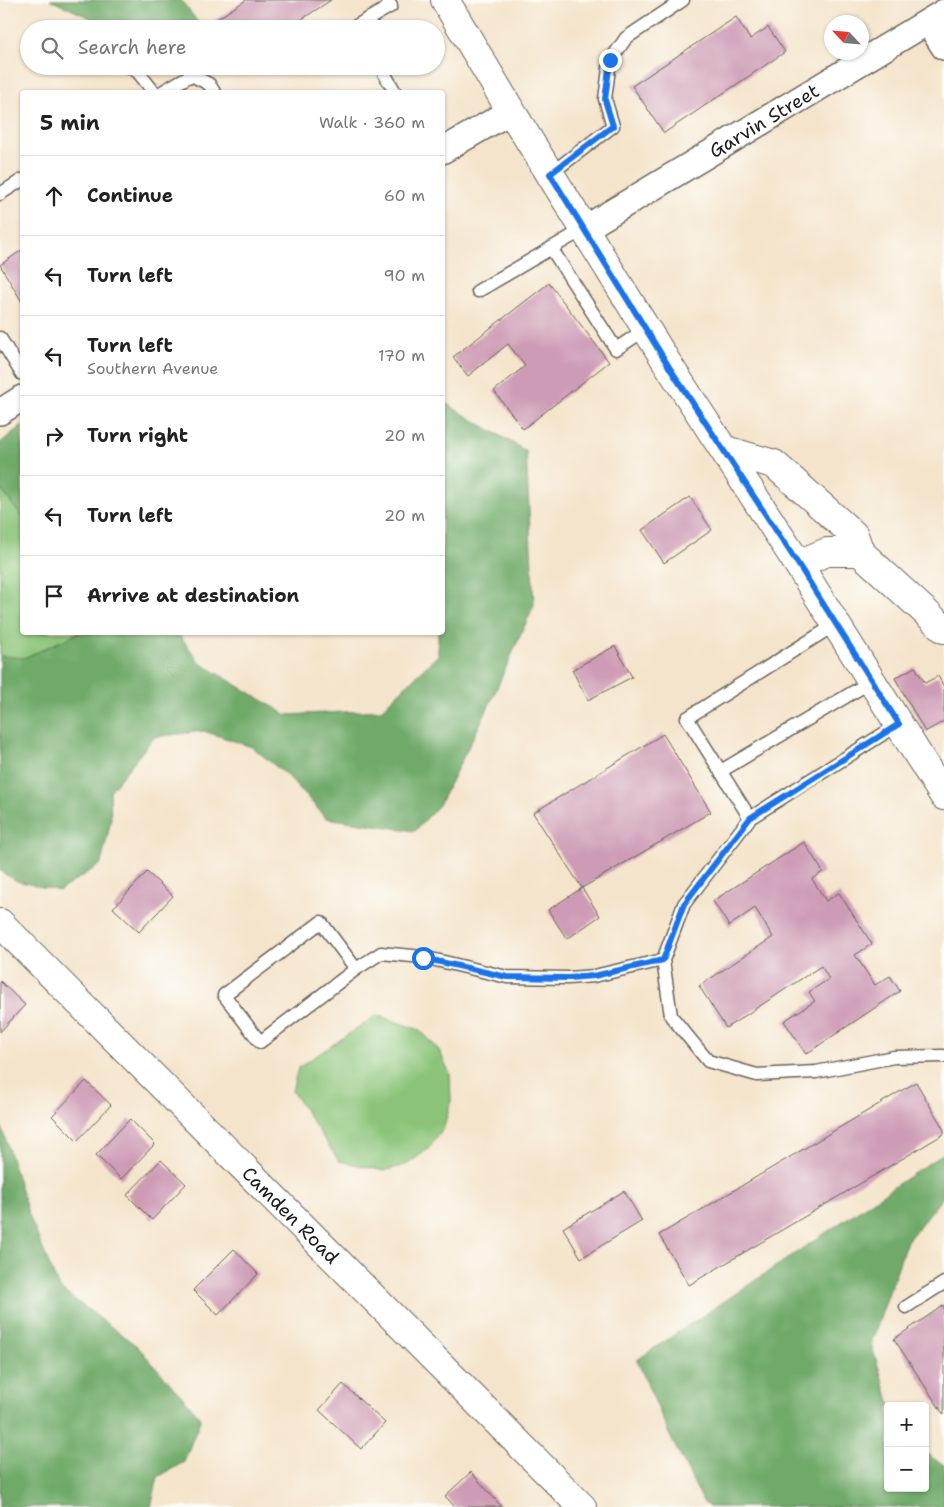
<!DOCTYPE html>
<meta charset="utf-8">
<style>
:root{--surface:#fff;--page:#f2f2f2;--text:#222;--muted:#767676;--line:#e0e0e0}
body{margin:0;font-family:"Shantell Sans",sans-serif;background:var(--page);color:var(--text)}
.controls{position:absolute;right:15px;bottom:15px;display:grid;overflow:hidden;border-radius:5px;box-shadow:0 1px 4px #0004}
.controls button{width:45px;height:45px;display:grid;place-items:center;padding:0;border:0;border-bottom:1px solid var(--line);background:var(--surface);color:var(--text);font:25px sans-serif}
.compass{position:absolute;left:824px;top:15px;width:45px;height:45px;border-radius:50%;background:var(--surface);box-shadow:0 1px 4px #0004;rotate:296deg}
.stop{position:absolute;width:15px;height:15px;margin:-11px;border:4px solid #1a73e8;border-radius:50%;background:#fff}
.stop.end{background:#1a73e8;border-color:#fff;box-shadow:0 1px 5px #0008}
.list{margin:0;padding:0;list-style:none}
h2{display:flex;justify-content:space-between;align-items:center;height:65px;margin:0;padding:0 20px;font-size:21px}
h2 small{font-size:16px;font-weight:400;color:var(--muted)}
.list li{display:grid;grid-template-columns:32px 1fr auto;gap:15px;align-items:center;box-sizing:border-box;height:80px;padding:0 20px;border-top:1px solid var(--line)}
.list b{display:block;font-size:19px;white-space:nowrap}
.list p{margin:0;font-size:16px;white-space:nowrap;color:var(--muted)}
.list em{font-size:16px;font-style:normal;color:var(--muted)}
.icon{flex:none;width:28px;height:28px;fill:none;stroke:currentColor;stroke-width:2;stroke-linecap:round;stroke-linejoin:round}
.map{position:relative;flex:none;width:944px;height:1507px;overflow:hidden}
.search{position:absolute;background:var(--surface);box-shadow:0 1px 4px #0004;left:20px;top:20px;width:425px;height:55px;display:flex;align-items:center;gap:12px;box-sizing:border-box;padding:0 18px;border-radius:28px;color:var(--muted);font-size:19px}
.panel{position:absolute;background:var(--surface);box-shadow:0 1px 4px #0004;left:20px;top:90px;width:425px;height:545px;border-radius:5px}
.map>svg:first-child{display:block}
</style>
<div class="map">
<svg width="944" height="1507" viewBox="0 0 944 1507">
<rect width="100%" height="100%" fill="#fdfcf7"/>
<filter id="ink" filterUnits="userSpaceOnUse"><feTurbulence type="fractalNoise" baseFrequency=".02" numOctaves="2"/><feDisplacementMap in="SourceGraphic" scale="10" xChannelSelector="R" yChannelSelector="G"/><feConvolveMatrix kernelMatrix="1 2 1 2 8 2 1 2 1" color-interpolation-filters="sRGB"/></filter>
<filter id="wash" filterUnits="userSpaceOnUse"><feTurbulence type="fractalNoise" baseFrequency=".0096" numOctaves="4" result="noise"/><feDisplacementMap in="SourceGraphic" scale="20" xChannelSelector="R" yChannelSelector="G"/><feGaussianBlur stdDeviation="1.12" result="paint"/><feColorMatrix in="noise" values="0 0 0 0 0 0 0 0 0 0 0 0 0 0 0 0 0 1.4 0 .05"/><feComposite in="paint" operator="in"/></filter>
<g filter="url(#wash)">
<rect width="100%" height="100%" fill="#f4e4cb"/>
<!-- green -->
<g fill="#8bc479" stroke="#54704a">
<polygon points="0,488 22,517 22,632 79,633 24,658 0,656"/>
<polygon points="377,1015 420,1030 439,1050 450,1074 451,1101 444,1127 428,1149 408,1164 384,1171 339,1161 292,1091 298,1068"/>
</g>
<!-- forest -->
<g fill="#70aa69" stroke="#466342">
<polygon points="50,0 181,0 200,25 199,29 115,29"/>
<polygon points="443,402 526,451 534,605 486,712 439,805 415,831 326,818 289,777 252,747 204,731 154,737 110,791 111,820 101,864 59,891 17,881 0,871 0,656 24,658 79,633 178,633 200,663 287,715 381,710 438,655 438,633 442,632"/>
<polygon points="22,425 22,517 0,488 0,443"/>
<polygon points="0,1121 28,1213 59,1288 137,1346 201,1418 184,1462 158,1477 151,1507 0,1507"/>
<polygon points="944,1153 944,1196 907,1241 871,1344 891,1406 888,1406 888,1488 925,1488 925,1453 944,1465 944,1507 709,1507 704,1503 669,1434 637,1360"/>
</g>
<g id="blocks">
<!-- building -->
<g fill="#cd9bb5">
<polygon points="246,0 331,0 287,29 212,29 209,24"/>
<polygon points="736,17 750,39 768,27 785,52 664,133 632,86"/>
<polygon points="22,250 22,302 0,265"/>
<polygon points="549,283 609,362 523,429 494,391 525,366 508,344 468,376 453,357"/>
<polygon points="690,497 712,530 664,563 642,530"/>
<polygon points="615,646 632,677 588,700 572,670"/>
<polygon points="915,667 925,683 938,676 944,687 944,721 925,732 895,678"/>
<polygon points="663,734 711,812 582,888 533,813"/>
<polygon points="804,842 823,872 812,879 826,901 839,893 872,944 855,955 875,985 890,976 900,991 806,1054 784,1021 815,1001 809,992 829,979 821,966 726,1028 699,986 773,937 755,908 729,926 713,901"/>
<polygon points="147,872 173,896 139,932 113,908"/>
<polygon points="582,888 600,916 567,939 548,910"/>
<polygon points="0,981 25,1005 0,1032"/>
<polygon points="86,1081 111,1105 77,1141 52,1116"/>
<polygon points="916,1082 944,1130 944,1134 689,1285 659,1235"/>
<polygon points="130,1119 155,1144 121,1179 96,1155"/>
<polygon points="161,1160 186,1184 152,1220 127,1195"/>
<polygon points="624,1191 642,1221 581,1258 563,1228"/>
<polygon points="234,1249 258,1274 218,1315 193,1290"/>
<polygon points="944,1305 944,1415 894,1339"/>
<polygon points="343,1384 385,1423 361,1449 319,1410"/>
<polygon points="471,1472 502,1507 455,1507 445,1496"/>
</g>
</g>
</g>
<g filter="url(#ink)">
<use href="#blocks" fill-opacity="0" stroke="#686259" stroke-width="1"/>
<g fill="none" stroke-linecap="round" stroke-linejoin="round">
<defs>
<g id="lane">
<polyline points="358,29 356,26 391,6 387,0"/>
<polyline points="128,66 138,72 154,92"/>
<polyline points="380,66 395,92"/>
<polyline points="162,92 191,75 209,84 214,92"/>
<polyline points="550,174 613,126 605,99 610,61 626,38 683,0"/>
<polyline points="0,194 22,180"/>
<polyline points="551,248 616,349 646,329"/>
<polyline points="478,291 584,229"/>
<polyline points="0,338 22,374"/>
<polyline points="899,724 750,818 684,904 663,960 671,1016 708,1061 757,1075 816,1072 894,1057 944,1056"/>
<polyline points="721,771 872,681"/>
<polyline points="750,818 687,718 836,624"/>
<polygon points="321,922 356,969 260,1042 224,995"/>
<polyline points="356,969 381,953 423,957 507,977 568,978 594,976 663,960"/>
<polyline points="906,1307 944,1283"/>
</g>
<g id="street">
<polyline points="928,22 944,47"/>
<polyline points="442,151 511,111"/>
<path id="s1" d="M584 229 944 12"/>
<polyline points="0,412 22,398"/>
</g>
<g id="secondary">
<polyline points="445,0 511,111 671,369 798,564 944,796"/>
<polyline points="725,450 774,464 854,535 860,552"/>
<polyline points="798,564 827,552 860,552 944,629"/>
<path id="s2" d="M0 923 582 1507"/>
</g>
</defs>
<!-- lane casing -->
<use href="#lane" stroke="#686259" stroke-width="15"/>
<!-- street casing -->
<use href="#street" stroke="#686259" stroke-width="28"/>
<!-- secondary casing -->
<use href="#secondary" stroke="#686259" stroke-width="30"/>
<!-- lane -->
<use href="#lane" stroke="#fff" stroke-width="12"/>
<!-- street -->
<use href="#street" stroke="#fff" stroke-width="25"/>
<!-- secondary -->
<use href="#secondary" stroke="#fff" stroke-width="28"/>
</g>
</g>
<g fill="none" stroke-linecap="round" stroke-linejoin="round" filter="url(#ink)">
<!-- route -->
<polyline stroke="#1a73e8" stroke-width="6" points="423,958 507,977 568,978 594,976 663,960 684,904 750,818 899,724 798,564 671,370 550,174 613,126 605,100 610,60"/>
</g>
<g text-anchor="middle" stroke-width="4" stroke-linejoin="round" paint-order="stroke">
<!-- street labels -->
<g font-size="19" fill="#1c1c1c" stroke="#fdfcf7">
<text dy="7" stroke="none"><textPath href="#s1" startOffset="210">Garvin Street</textPath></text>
<text dy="7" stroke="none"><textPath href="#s2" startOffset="412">Camden Road</textPath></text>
</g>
</g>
</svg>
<div class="controls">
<button>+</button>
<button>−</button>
</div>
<svg class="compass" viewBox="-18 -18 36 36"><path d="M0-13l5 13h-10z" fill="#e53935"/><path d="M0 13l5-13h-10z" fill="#767676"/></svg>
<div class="stop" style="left:423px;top:958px"></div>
<div class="stop end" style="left:610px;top:60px"></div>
<div class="search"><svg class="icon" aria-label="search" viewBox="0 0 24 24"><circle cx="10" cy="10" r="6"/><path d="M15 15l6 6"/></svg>Search here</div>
<section class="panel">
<h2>5 min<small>Walk · 360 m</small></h2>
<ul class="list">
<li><svg class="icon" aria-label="ahead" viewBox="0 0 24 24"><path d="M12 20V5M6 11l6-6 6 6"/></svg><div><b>Continue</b></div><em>60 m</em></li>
<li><svg class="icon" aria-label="left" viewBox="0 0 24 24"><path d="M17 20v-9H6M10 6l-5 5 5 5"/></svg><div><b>Turn left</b></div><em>90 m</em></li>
<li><svg class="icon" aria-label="left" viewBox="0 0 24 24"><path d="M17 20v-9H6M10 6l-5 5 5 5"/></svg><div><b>Turn left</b><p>Southern Avenue</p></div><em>170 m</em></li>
<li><svg class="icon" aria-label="right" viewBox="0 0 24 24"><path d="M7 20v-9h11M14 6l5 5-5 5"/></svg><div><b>Turn right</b></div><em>20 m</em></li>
<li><svg class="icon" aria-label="left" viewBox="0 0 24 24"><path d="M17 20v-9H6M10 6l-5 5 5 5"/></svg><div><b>Turn left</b></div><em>20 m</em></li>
<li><svg class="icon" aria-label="arrive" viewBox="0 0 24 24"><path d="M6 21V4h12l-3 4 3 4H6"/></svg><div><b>Arrive at destination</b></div></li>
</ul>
</section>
</div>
